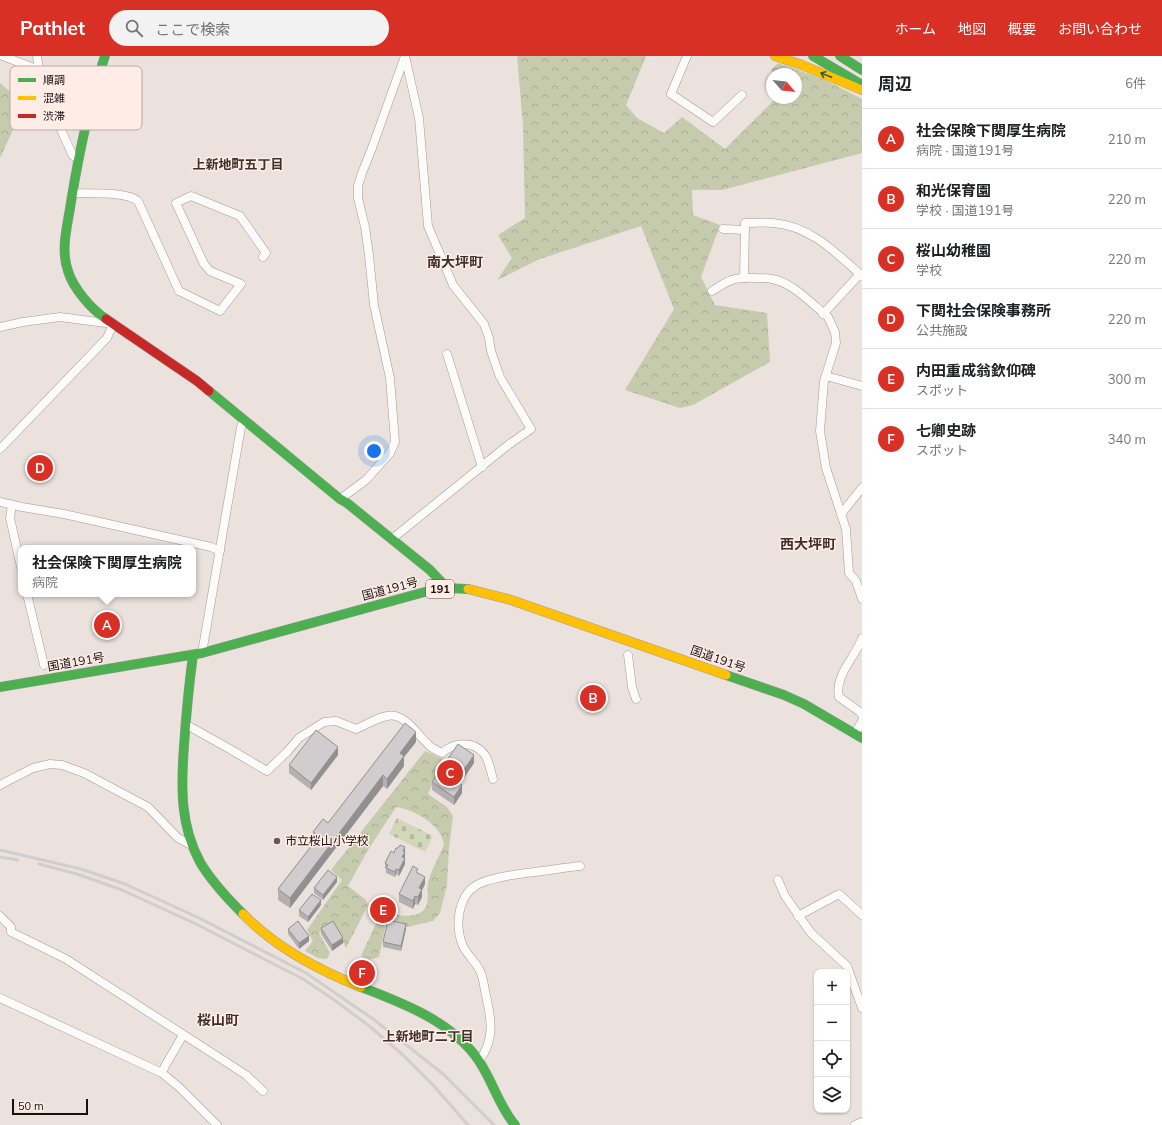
<!DOCTYPE html>
<html lang="ja">
<meta charset="utf-8">
<style>
:root{--surface:#fff;--page:#f2f2f2;--text:#202124;--muted:#757577;--line:#e0e0e0;--accent:#d93025}
body{margin:0;font-family:Mulish,"Noto Sans JP",sans-serif;background:var(--page);color:var(--text)}
.controls{position:absolute;right:12px;bottom:12px;display:grid;overflow:hidden;border-radius:8px;box-shadow:0 1px 3px #0004}
.controls button{width:36px;height:36px;display:grid;place-items:center;padding:0;border:0;border-bottom:1px solid var(--line);background:var(--surface);color:var(--text);font:20px sans-serif}
.compass{position:absolute;left:766px;top:12px;width:36px;height:36px;border-radius:50%;background:var(--surface);box-shadow:0 1px 3px #0004;rotate:117deg}
.scale{position:absolute;left:12px;bottom:10px;width:76px;box-sizing:border-box;padding-left:4px;border:2px solid #16100e;border-top:0;font-size:11px;line-height:14px;white-space:nowrap;color:#16100e;-webkit-text-stroke:3px #ffece6;paint-order:stroke}
.you{position:absolute;left:374px;top:395px;width:14px;height:14px;margin:-10px;border:3px solid #fff;border-radius:50%;background:#1a73e8;box-shadow:0 0 0 6px #1a73e833}
.badge{display:grid;place-items:center;width:26px;height:26px;border-radius:50%;background:var(--accent);color:#fff;font-size:13px;font-weight:700}
.pin{position:absolute;translate:-50% -50%;border:2px solid #fff;box-shadow:0 1px 4px #0006}
.popup{position:absolute;left:18px;top:489px;width:178px;height:52px;box-sizing:border-box;display:grid;place-content:center;border-radius:8px;background:var(--surface);filter:drop-shadow(0 1px 3px #0005);font-size:13px;white-space:nowrap;color:var(--muted)}
.popup b{font-size:15px;color:var(--text)}
.popup::after{content:'';position:absolute;left:50%;top:100%;margin-left:-8px;border:8px solid transparent;border-top-color:var(--surface)}
.list{margin:0;padding:0;list-style:none}
h2{display:flex;justify-content:space-between;align-items:center;height:52px;margin:0;padding:0 16px;font-size:17px}
h2 small{font-size:13px;font-weight:400;color:var(--muted)}
.list li{display:grid;grid-template-columns:26px 1fr auto;gap:12px;align-items:center;box-sizing:border-box;height:60px;padding:0 16px;border-top:1px solid var(--line)}
.list b{display:block;font-size:15px;white-space:nowrap}
.list p{margin:0;font-size:13px;white-space:nowrap;color:var(--muted)}
.list em{font-size:13px;font-style:normal;color:var(--muted)}
.icon{flex:none;width:22px;height:22px;fill:none;stroke:currentColor;stroke-width:2;stroke-linecap:round;stroke-linejoin:round}
.map{position:relative;flex:none;width:862px;height:1069px;overflow:hidden}
header{display:flex;align-items:center;gap:24px;box-sizing:border-box;height:56px;padding:0 20px;background:var(--accent);color:#fff}
header strong{font-size:19px}
nav{display:flex;gap:22px;margin-inline-start:auto;font-size:14px}
.search{width:280px;height:36px;background:var(--page);display:flex;align-items:center;gap:10px;box-sizing:border-box;padding:0 14px;border-radius:22px;color:var(--muted);font-size:15px}
main{display:flex}
aside{flex:1;background:var(--surface)}
.map>svg:first-child{display:block}
</style>
<header>
<strong>Pathlet</strong>
<div class="search"><svg class="icon" aria-label="search" viewBox="0 0 24 24"><circle cx="10" cy="10" r="6"/><path d="M15 15l6 6"/></svg>ここで検索</div>
<nav><a>ホーム</a><a>地図</a><a>概要</a><a>お問い合わせ</a></nav>
</header>
<main>
<div class="map">
<svg width="862" height="1069" viewBox="0 0 862 1069">
<defs>
<pattern id="forest-crowns" width="20" height="18" patternUnits="userSpaceOnUse"><rect width="20" height="18" fill="#c5cbac"/><path d="M2 6a3 3 0 1 1 6 0M12 15a3 3 0 1 1 6 0" fill="none" stroke="#a8ad93"/></pattern>
<pattern id="cemetery-stones" width="16" height="16" patternUnits="userSpaceOnUse"><rect width="16" height="16" fill="#d2d7ba"/><path d="M2 7V4a2 2 0 0 1 4 0v3zM10 15v-3a2 2 0 0 1 4 0v3z" fill="#b4b89f"/></pattern>
</defs>
<rect width="100%" height="100%" fill="#ebe2de"/>
<!-- forest -->
<g fill="url(#forest-crowns)">
<polygon points="517,0 646,0 626,49 637,62 664,77 682,61 725,93 776,42 796,42 796,18 775,18 771,14 778,7 823,23 862,43 862,97 722,134 692,134 693,159 720,169 701,221 715,249 767,257 770,306 693,349 680,352 625,334 674,253 641,170 540,203 497,224 512,202 498,179 525,162 523,69"/>
<polygon points="0,27 25,48 0,102"/>
<path d="M425 695 443 703 428 738 447 751 453 760 449 792 447 829 440 857 433 865 407 871 386 867 379 901 369 904 361 900 382 855C395 859 421 866 427 848 429 840 426 831 429 823 433 811 439 800 444 789 442 769 414 753 396 751L368 794 348 830 366 844 368 849 346 892 334 868 319 877 330 897 327 903 318 902 305 895 313 885 307 874 342 824 331 814Z"/>
</g>
<!-- cemetery -->
<polygon fill="url(#cemetery-stones)" points="397,762 433,780 425,796 389,778"/>
<g fill="none" stroke-linecap="round" stroke-linejoin="round">
<defs>
<g id="street">
<polyline points="3,0 39,14"/>
<polyline points="37,0 39,14 60,44 57,62 62,76 73,100 79,103"/>
<polyline points="687,0 671,38 713,66 742,39"/>
<path d="M73 137C90 138 125 135 138 145L179 235 220 255 241 228 210 215 204 208 176 147 191 140 240 160 266 197 263 201"/>
<polyline points="723,173 745,174"/>
<path d="M744 222 745 167C755 167 764 166 773 167 811 170 836 197 862 220"/>
<path d="M712 235C730 223 735 221 756 222 761 222 766 222 772 223 792 226 812 248 828 261L835 276 836 287 824 325 820 375 826 412 846 473 849 517 856 525 862 543"/>
<polyline points="823,258 860,218"/>
<polyline points="0,271 23,266 60,261 113,268 107,282 0,393"/>
<polyline points="447,298 482,411"/>
<polyline points="826,320 862,330"/>
<polyline points="340,443 366,424 390,397 395,386 390,322 374,249 369,199 365,171 358,142 358,130 362,117 372,92 405,0"/>
<polyline points="0,446 22,451 64,458 211,491 220,495"/>
<polyline points="12,449 10,462 21,511"/>
<polyline points="841,458 862,432"/>
<polyline points="392,483 508,389 531,373 500,321 491,295 489,282 484,268 453,229 428,170 419,62 405,0"/>
<polyline points="27,538 44,609"/>
<path d="M862 582C856 601 834 619 839 641L860 656 862 659"/>
<polyline points="202,597 241,371 244,364"/>
<polyline points="628,599 632,631 636,643"/>
<path d="M185 668 228 692 267 715 287 696 299 682 324 666 336 665 356 673C366 669 376 662 387 660 406 656 418 681 431 691 434 693 438 695 442 697 454 686 474 684 485 699 489 705 491 716 493 723"/>
<polyline points="855,678 862,665"/>
<polyline points="0,729 33,712 50,708 62,709 84,717 148,751 178,782 193,790"/>
<polyline points="778,824 785,840 811,877 847,910 862,952"/>
<polyline points="0,860 11,871 11,876 66,903 226,1006 246,1019 263,1035"/>
<polyline points="798,860 839,838 862,859"/>
<polyline points="0,942 162,1017 180,1032 217,1069"/>
<path d="M479 1005C496 983 491 961 485 935 484 929 483 921 480 915 476 906 467 899 463 890 454 869 458 836 481 827 495 821 511 819 526 817 544 815 562 812 580 810"/>
<polyline points="162,1017 165,1010 183,979"/>
<polyline points="855,1069 862,1066"/>
</g>
<g id="fast">
<path d="M105 0C89 47 79 97 71 146 68 168 60 193 68 215 73 232 91 253 106 263"/>
<polyline points="813,0 859,27"/>
<polyline points="840,0 862,14"/>
<polyline points="209,335 340,443 347,447 430,514 447,532"/>
<path d="M193 599C189 629 186 660 184 690 181 731 180 769 200 806 211 825 228 843 243 858"/>
<polyline points="726,619 784,639 804,648 862,682"/>
<polyline points="0,631 202,597 432,534 447,532 468,533"/>
<path d="M361 931C403 947 453 966 479 1005 493 1026 499 1050 515 1069"/>
</g>
<g id="slow">
<polyline points="775,0 802,9 862,34"/>
<polyline points="468,533 511,544 726,619"/>
<path d="M243 858C276 892 318 914 361 931"/>
</g>
<polyline id="jam" points="106,263 197,325 209,335"/>
</defs>
<!-- street casing -->
<use href="#street" stroke="#a19a98" stroke-width="9"/>
<!-- fast casing -->
<use href="#fast" stroke="#a19a98" stroke-width="10"/>
<!-- slow casing -->
<use href="#slow" stroke="#a19a98" stroke-width="10"/>
<!-- jam casing -->
<use href="#jam" stroke="#a19a98" stroke-width="10"/>
<!-- street -->
<use href="#street" stroke="#fcfbfa" stroke-width="8"/>
<!-- fast -->
<use href="#fast" stroke="#4caf50" stroke-width="9"/>
<!-- slow -->
<use href="#slow" stroke="#ffc107" stroke-width="9"/>
<!-- jam -->
<use href="#jam" stroke="#c62828" stroke-width="9"/>
<!-- rail -->
<g stroke="#d1cecc" stroke-width="3">
<polyline points="0,794 81,813 125,828 199,862 306,917 373,963 409,991 443,1018 494,1069"/>
<polyline points="0,801 18,804"/>
<polyline points="39,808 77,818 122,834 196,868 303,923 333,943 368,969 403,999 433,1029 468,1069"/>
</g>
</g>
<!-- wall -->
<g fill="#b4afb0">
<polygon points="416,686 404,701 404,710 387,733 383,730 290,852 278,844 278,833 314,787 313,786 313,776 328,767"/>
<polygon points="338,699 311,734 289,717 289,709"/>
<polygon points="474,707 460,728 462,737 454,749 432,734 432,726"/>
<polygon points="405,791 405,808 399,820 396,818 395,821 386,817 386,813 385,812 385,807 398,792"/>
<polygon points="418,817 425,828 422,834 422,841 418,849 415,848 413,853 399,846 399,838"/>
<polygon points="337,826 323,844 314,837 314,832"/>
<polygon points="321,849 308,866 299,860 299,854"/>
<polygon points="321,872 343,887 332,895 321,878"/>
<polygon points="288,873 309,885 299,893 288,878"/>
<polygon points="406,873 401,895 383,891 383,886"/>
</g>
<!-- shaded-wall -->
<g fill="#928f90">
<polygon points="416,676 416,686 404,701 404,710 387,733 387,723 400,697"/>
<polygon points="338,691 338,699 311,734 311,727"/>
<polygon points="474,699 474,707 456,733 456,725"/>
<polygon points="383,719 383,730 290,852 290,842"/>
<polygon points="462,729 462,737 454,749 454,741"/>
<polygon points="405,791 405,801 402,806 403,795"/>
<polygon points="405,802 405,808 399,820 399,814"/>
<polygon points="396,813 396,818 395,821 395,816"/>
<polygon points="337,821 337,826 323,844 323,839"/>
<polygon points="425,821 425,828 422,834 422,841 418,849 418,841 419,832"/>
<polygon points="415,840 415,848 413,853 413,845"/>
<polygon points="321,844 321,849 308,866 308,861"/>
<polygon points="406,868 406,873 401,895 401,890"/>
<polygon points="309,880 309,885 299,893 299,887"/>
<polygon points="343,882 343,887 332,895 332,889"/>
</g>
<!-- building -->
<g fill="#d1cccd" stroke="#928f90">
<polygon points="405,667 416,676 400,697 404,700 387,723 383,719 290,842 278,833 319,780 313,776 323,763 328,767"/>
<polygon points="316,674 338,691 311,727 289,709"/>
<polygon points="458,688 474,699 456,725 462,729 454,741 432,726"/>
<polygon points="400,789 405,791 403,795 405,796 402,801 405,802 399,814 396,813 395,816 386,812 388,809 385,807 391,795 394,797 396,792 398,792"/>
<polygon points="413,810 418,813 416,816 425,821 419,832 422,833 418,841 415,840 413,845 399,838"/>
<polygon points="328,814 337,821 323,839 314,832"/>
<polygon points="312,838 321,844 308,861 299,854"/>
<polygon points="388,864 406,868 401,890 383,886"/>
<polygon points="298,865 309,880 299,887 288,873"/>
<polygon points="333,865 343,882 332,889 321,872"/>
</g>
<!-- one-way arrows -->
<defs><path id="oneway-shaft" d="M-6 0H5M1.5-3L5.5 0L1.5 3" fill="none" stroke-width="1.6" stroke-linecap="round" stroke-linejoin="round"/></defs>
<use stroke="#31602f" href="#oneway-shaft" transform="translate(826 19) rotate(-158)"/>
<!-- markers -->
<circle fill="#615a57" stroke="#ffece6" stroke-width="1.5" cx="277" cy="785" r="4"/>
<g text-anchor="middle" stroke-width="3" stroke-linejoin="round" paint-order="stroke">
<!-- shield labels -->
<rect fill="#ffece6" stroke="#5c524f" stroke-width="1" x="426" y="524" width="28" height="18" rx="3"/>
<g font-size="11" font-weight="bold" fill="#16100e">
<text x="440" y="537">191</text>
</g>
<!-- street labels -->
<g font-size="12" fill="#16100e" stroke="#ffece6">
<text transform="translate(390 533) rotate(-15)" y="4">国道191号</text>
<text transform="translate(718 603) rotate(19)" y="4">国道191号</text>
<text transform="translate(76 606) rotate(-10)" y="4">国道191号</text>
</g>
<!-- poi labels -->
<g font-size="12" fill="#16100e" stroke="#ffece6" text-anchor="start">
<text x="285" y="789">市立桜山小学校</text>
</g>
<!-- neighbourhood labels -->
<g font-size="13" font-weight="bold" fill="#3e312b" stroke="#ffece6">
<text x="238" y="113">上新地町五丁目</text>
<text x="428" y="985">上新地町二丁目</text>
</g>
<!-- quarter labels -->
<g font-size="14" font-weight="bold" fill="#3e312b" stroke="#ffece6">
<text x="455" y="211">南大坪町</text>
<text x="808" y="493">西大坪町</text>
<text x="218" y="969">桜山町</text>
</g>
</g>
<!-- legend -->
<rect x="10" y="10" width="132" height="64" rx="6" fill="#ffece6" stroke="#b9aaa5" stroke-width="1"/>
<rect x="18" y="22" width="18" height="4" fill="#4caf50"/>
<rect x="18" y="40" width="18" height="4" fill="#ffc107"/>
<rect x="18" y="58" width="18" height="4" fill="#c62828"/>
<g font-size="11" fill="#16100e">
<text x="43" y="28">順調</text>
<text x="43" y="46">混雑</text>
<text x="43" y="64">渋滞</text>
</g>
</svg>
<div class="controls">
<button>+</button>
<button>−</button>
<button><svg class="icon" aria-label="locate" viewBox="0 0 24 24"><circle cx="12" cy="12" r="6"/><path d="M12 2v4M12 18v4M2 12h4M18 12h4"/></svg></button>
<button><svg class="icon" aria-label="layers" viewBox="0 0 24 24"><path d="M12 4l9 5-9 5-9-5zM3 14l9 5 9-5"/></svg></button>
</div>
<svg class="compass" viewBox="-18 -18 36 36"><path d="M0-13l5 13h-10z" fill="#e53935"/><path d="M0 13l5-13h-10z" fill="#757577"/></svg>
<div class="scale">50 m</div>
<div class="you"></div>
<div class="pin badge" style="left:107px;top:569px">A</div>
<div class="popup"><b>社会保険下関厚生病院</b>病院</div>
<div class="pin badge" style="left:593px;top:642px">B</div>
<div class="pin badge" style="left:450px;top:717px">C</div>
<div class="pin badge" style="left:40px;top:412px">D</div>
<div class="pin badge" style="left:383px;top:854px">E</div>
<div class="pin badge" style="left:362px;top:917px">F</div>
</div>
<aside>
<h2>周辺<small>6件</small></h2>
<ul class="list">
<li><span class="badge">A</span><div><b>社会保険下関厚生病院</b><p>病院 · 国道191号</p></div><em>210 m</em></li>
<li><span class="badge">B</span><div><b>和光保育園</b><p>学校 · 国道191号</p></div><em>220 m</em></li>
<li><span class="badge">C</span><div><b>桜山幼稚園</b><p>学校</p></div><em>220 m</em></li>
<li><span class="badge">D</span><div><b>下関社会保険事務所</b><p>公共施設</p></div><em>220 m</em></li>
<li><span class="badge">E</span><div><b>内田重成翁欽仰碑</b><p>スポット</p></div><em>300 m</em></li>
<li><span class="badge">F</span><div><b>七卿史跡</b><p>スポット</p></div><em>340 m</em></li>
</ul>
</aside>
</main>
